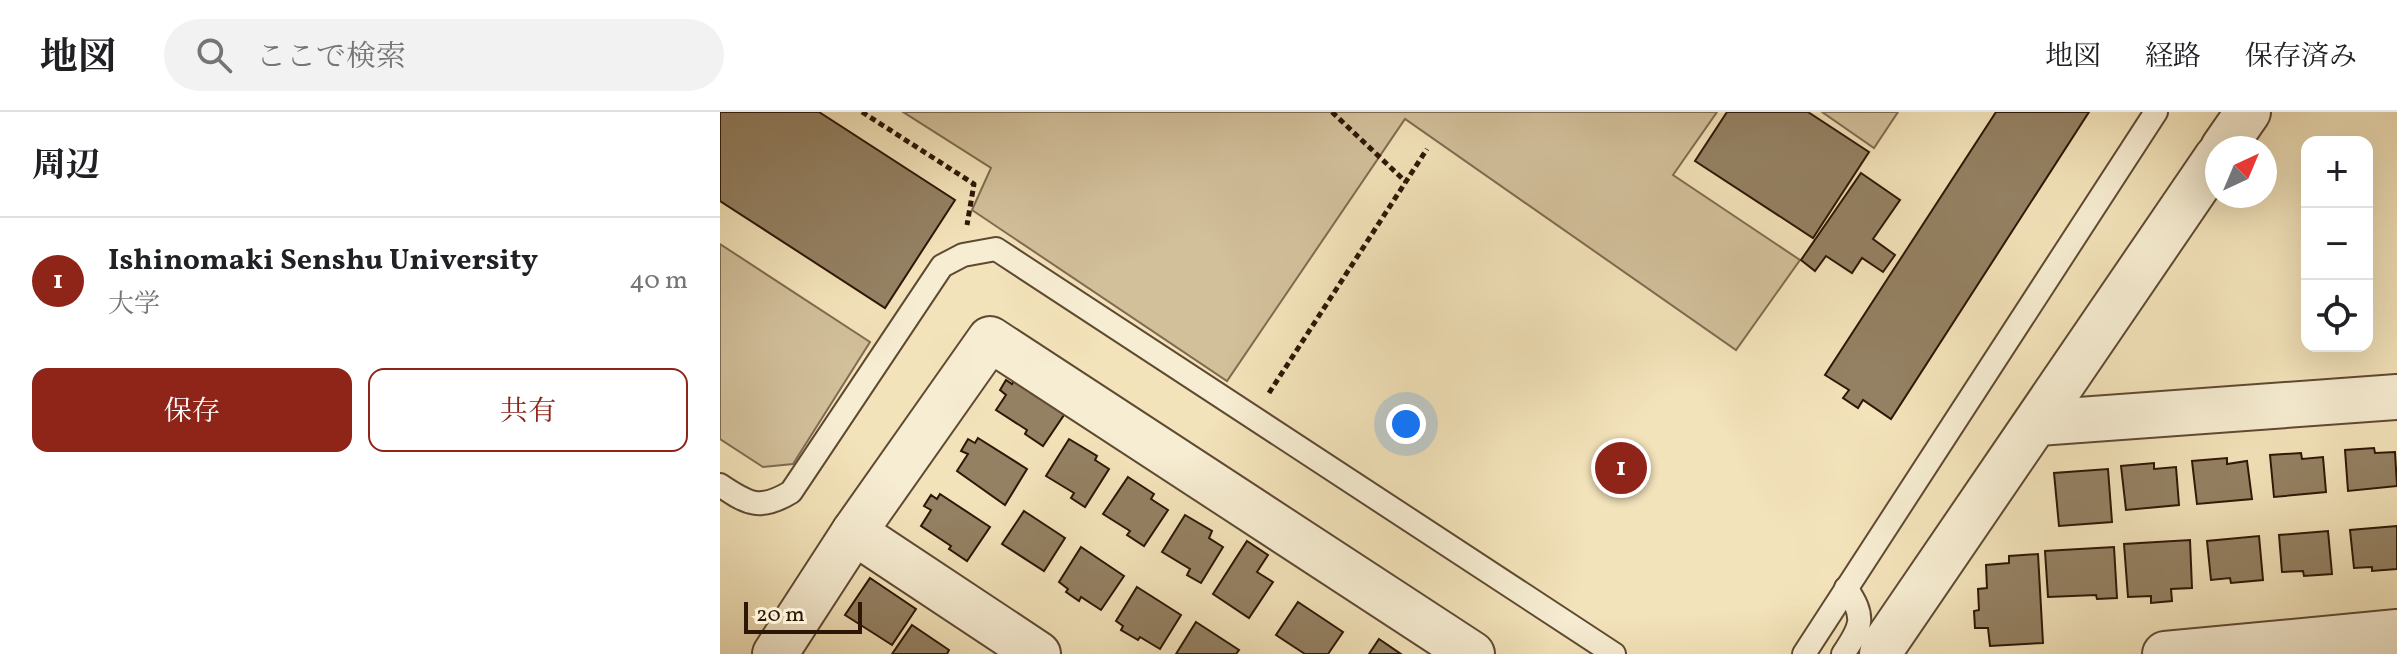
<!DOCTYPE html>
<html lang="ja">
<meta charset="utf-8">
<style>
:root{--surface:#fff;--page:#f2f2f2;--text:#202124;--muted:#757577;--line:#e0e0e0;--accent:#8f2418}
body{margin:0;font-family:Vollkorn,"Noto Serif JP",serif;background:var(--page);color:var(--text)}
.controls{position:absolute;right:24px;top:24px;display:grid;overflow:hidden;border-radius:16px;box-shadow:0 8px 32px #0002}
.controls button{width:72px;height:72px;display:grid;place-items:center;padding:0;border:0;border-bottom:2px solid var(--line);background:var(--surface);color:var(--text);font:40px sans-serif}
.compass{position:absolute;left:1485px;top:24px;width:72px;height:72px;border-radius:50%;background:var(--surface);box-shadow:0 8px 32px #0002;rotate:44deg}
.scale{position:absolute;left:24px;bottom:20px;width:118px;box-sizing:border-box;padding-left:8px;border:4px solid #2e1605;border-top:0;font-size:22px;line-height:28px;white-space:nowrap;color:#2e1605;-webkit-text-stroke:6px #f7edd2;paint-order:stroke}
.you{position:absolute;left:686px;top:312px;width:28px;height:28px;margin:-20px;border:6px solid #fff;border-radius:50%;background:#1a73e8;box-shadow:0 0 0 12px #1a73e833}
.badge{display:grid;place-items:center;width:52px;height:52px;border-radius:50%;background:var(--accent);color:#fff;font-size:26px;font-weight:700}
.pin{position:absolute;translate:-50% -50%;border:4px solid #fff;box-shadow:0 2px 8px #0006}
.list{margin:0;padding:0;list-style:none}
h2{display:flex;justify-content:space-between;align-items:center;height:104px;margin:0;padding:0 32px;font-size:34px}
h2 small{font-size:26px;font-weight:400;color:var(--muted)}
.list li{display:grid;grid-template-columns:52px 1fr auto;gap:24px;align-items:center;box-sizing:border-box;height:128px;padding:0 32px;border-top:2px solid var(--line)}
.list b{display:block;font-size:30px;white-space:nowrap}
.list p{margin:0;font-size:26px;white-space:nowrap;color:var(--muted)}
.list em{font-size:26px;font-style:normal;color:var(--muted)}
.actions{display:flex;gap:16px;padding:24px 32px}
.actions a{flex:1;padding:18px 0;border:2px solid var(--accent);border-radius:16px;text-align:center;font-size:28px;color:var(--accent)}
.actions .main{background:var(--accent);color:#fff}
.icon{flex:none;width:44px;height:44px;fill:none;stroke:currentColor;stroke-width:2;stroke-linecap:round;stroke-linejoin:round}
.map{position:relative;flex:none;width:1677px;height:542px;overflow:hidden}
header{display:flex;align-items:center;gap:48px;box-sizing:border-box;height:112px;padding:0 40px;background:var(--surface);border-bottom:2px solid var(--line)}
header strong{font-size:38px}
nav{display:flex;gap:44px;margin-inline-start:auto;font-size:28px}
.search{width:560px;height:72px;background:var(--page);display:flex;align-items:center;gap:20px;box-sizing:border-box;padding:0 28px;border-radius:44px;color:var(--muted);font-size:30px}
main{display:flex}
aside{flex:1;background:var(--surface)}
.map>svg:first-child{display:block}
</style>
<header>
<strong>地図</strong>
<div class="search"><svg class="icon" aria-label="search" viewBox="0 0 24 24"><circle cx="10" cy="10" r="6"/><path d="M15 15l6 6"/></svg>ここで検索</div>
<nav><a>地図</a><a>経路</a><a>保存済み</a></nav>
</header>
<main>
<aside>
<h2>周辺<small></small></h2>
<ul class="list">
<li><span class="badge">1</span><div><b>Ishinomaki Senshu University</b><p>大学</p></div><em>40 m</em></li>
</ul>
<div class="actions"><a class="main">保存</a><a>共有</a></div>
</aside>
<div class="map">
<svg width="1677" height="542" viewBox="0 0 1677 542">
<rect width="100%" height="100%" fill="#f3e3ba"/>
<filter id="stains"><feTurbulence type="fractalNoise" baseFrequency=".0025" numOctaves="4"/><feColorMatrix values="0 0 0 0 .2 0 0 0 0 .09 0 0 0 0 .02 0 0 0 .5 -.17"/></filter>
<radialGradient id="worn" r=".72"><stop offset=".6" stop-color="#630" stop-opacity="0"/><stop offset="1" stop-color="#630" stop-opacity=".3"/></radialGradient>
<!-- green -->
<g fill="#d2c09b" stroke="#806b50" stroke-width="2">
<polygon points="183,0 997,0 953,63 1080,148 1016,238 685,7 507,269 252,98 271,56"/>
<polygon points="1102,0 1178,0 1154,36"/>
<polygon points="0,132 150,230 73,352 43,355 0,327"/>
</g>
<!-- building -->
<g fill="#948163" stroke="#2e1605" stroke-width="2">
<polygon points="0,0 99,0 235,88 165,196 0,89"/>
<polygon points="1007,0 1088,0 1149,40 1093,126 975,49"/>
<polygon points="1276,0 1369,0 1171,307 1143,288 1138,296 1123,286 1129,278 1105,263"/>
<polygon points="1141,61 1180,88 1153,127 1175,143 1163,160 1142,146 1132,161 1106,144 1095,159 1081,148"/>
<polygon points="295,267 346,300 323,334 305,322 307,318 276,298 286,283 280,278 286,268 292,272"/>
<polygon points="258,326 307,357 285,393 237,359 248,342 241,339 248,327 255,331"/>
<polygon points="349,327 377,344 375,348 389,357 365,395 351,386 354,381 326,364"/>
<polygon points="1654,336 1655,341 1675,340 1677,374 1628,379 1625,338"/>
<polygon points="1581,341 1582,347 1603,345 1606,380 1554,385 1550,343"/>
<polygon points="1507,346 1507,352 1527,349 1532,387 1477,392 1472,349"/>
<polygon points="1434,351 1434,357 1456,355 1459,393 1406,398 1401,354"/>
<polygon points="1388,357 1392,410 1339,414 1334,361"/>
<polygon points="408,365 434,382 431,387 448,398 424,434 407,423 410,419 383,402"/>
<polygon points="220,382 270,415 247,449 229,437 231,434 201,414 211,398 204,394 211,383 217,387"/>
<polygon points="304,399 345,426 324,459 282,432"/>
<polygon points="465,403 492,419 489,426 503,435 481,471 467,463 470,457 442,440"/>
<polygon points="1677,414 1677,457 1652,459 1652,455 1634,456 1630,418"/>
<polygon points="1608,419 1612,462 1584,464 1583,459 1562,460 1559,423"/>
<polygon points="1539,424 1543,468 1511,471 1510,466 1491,468 1487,429"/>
<polygon points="1470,428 1472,476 1451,477 1452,489 1431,491 1431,484 1408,485 1404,432"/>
<polygon points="527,429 548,443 537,460 553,470 529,506 493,482"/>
<polygon points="361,435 404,464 381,498 361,485 359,489 346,480 348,477 339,470"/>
<polygon points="1394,435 1397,486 1377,487 1376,483 1328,485 1325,439"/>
<polygon points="1318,442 1323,531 1270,534 1268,516 1255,516 1254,499 1259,498 1258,477 1267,476 1266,453 1289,451 1289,444"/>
<polygon points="150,466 196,497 172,533 125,503"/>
<polygon points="417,475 461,503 440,537 420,525 418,528 401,518 403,514 396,509"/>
<polygon points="578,490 623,520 608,542 585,542 556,523"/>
<polygon points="476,510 519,538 516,542 456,542"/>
<polygon points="192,513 229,538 227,542 172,542"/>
<polygon points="659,527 681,542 649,542"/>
</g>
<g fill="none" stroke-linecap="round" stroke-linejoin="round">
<defs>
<g id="service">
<path d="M0 373C28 392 40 399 71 380L222 154 243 143 276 137 894 542"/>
<polyline points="1084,542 1436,0"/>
<path d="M1123 542C1142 514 1146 505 1126 476"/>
</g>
<g id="minor">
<polyline points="1503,36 1528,0"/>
<polyline points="1318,311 1677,285"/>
<polyline points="134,420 318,542"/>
<polyline points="55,542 134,420 270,227 752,542"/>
<polyline points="1162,542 1164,533 1497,45"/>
<polyline points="1445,542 1677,520"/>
</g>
</defs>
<!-- service casing -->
<use href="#service" stroke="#5f4932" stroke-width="26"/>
<!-- minor casing -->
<use href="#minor" stroke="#5f4932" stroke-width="48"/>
<!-- path -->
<g stroke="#2e1605" stroke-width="5" stroke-dasharray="6 4" stroke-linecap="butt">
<polyline points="142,0 254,72 247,113"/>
<polyline points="612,0 686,70"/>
<polyline points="549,281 707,37"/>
</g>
<!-- service -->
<use href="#service" stroke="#f7edd2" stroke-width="22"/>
<!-- minor -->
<use href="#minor" stroke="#f7edd2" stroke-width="44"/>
</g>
<rect width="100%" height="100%" filter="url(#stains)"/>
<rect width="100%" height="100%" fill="url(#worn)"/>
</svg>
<div class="controls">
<button>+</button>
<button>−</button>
<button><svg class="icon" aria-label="locate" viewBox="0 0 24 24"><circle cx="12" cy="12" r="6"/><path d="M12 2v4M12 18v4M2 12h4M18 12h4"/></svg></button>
</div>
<svg class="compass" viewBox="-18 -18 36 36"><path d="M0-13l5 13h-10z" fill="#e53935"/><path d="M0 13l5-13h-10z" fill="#757577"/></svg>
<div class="scale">20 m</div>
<div class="you"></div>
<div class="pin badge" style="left:901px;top:356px">1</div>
</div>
</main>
